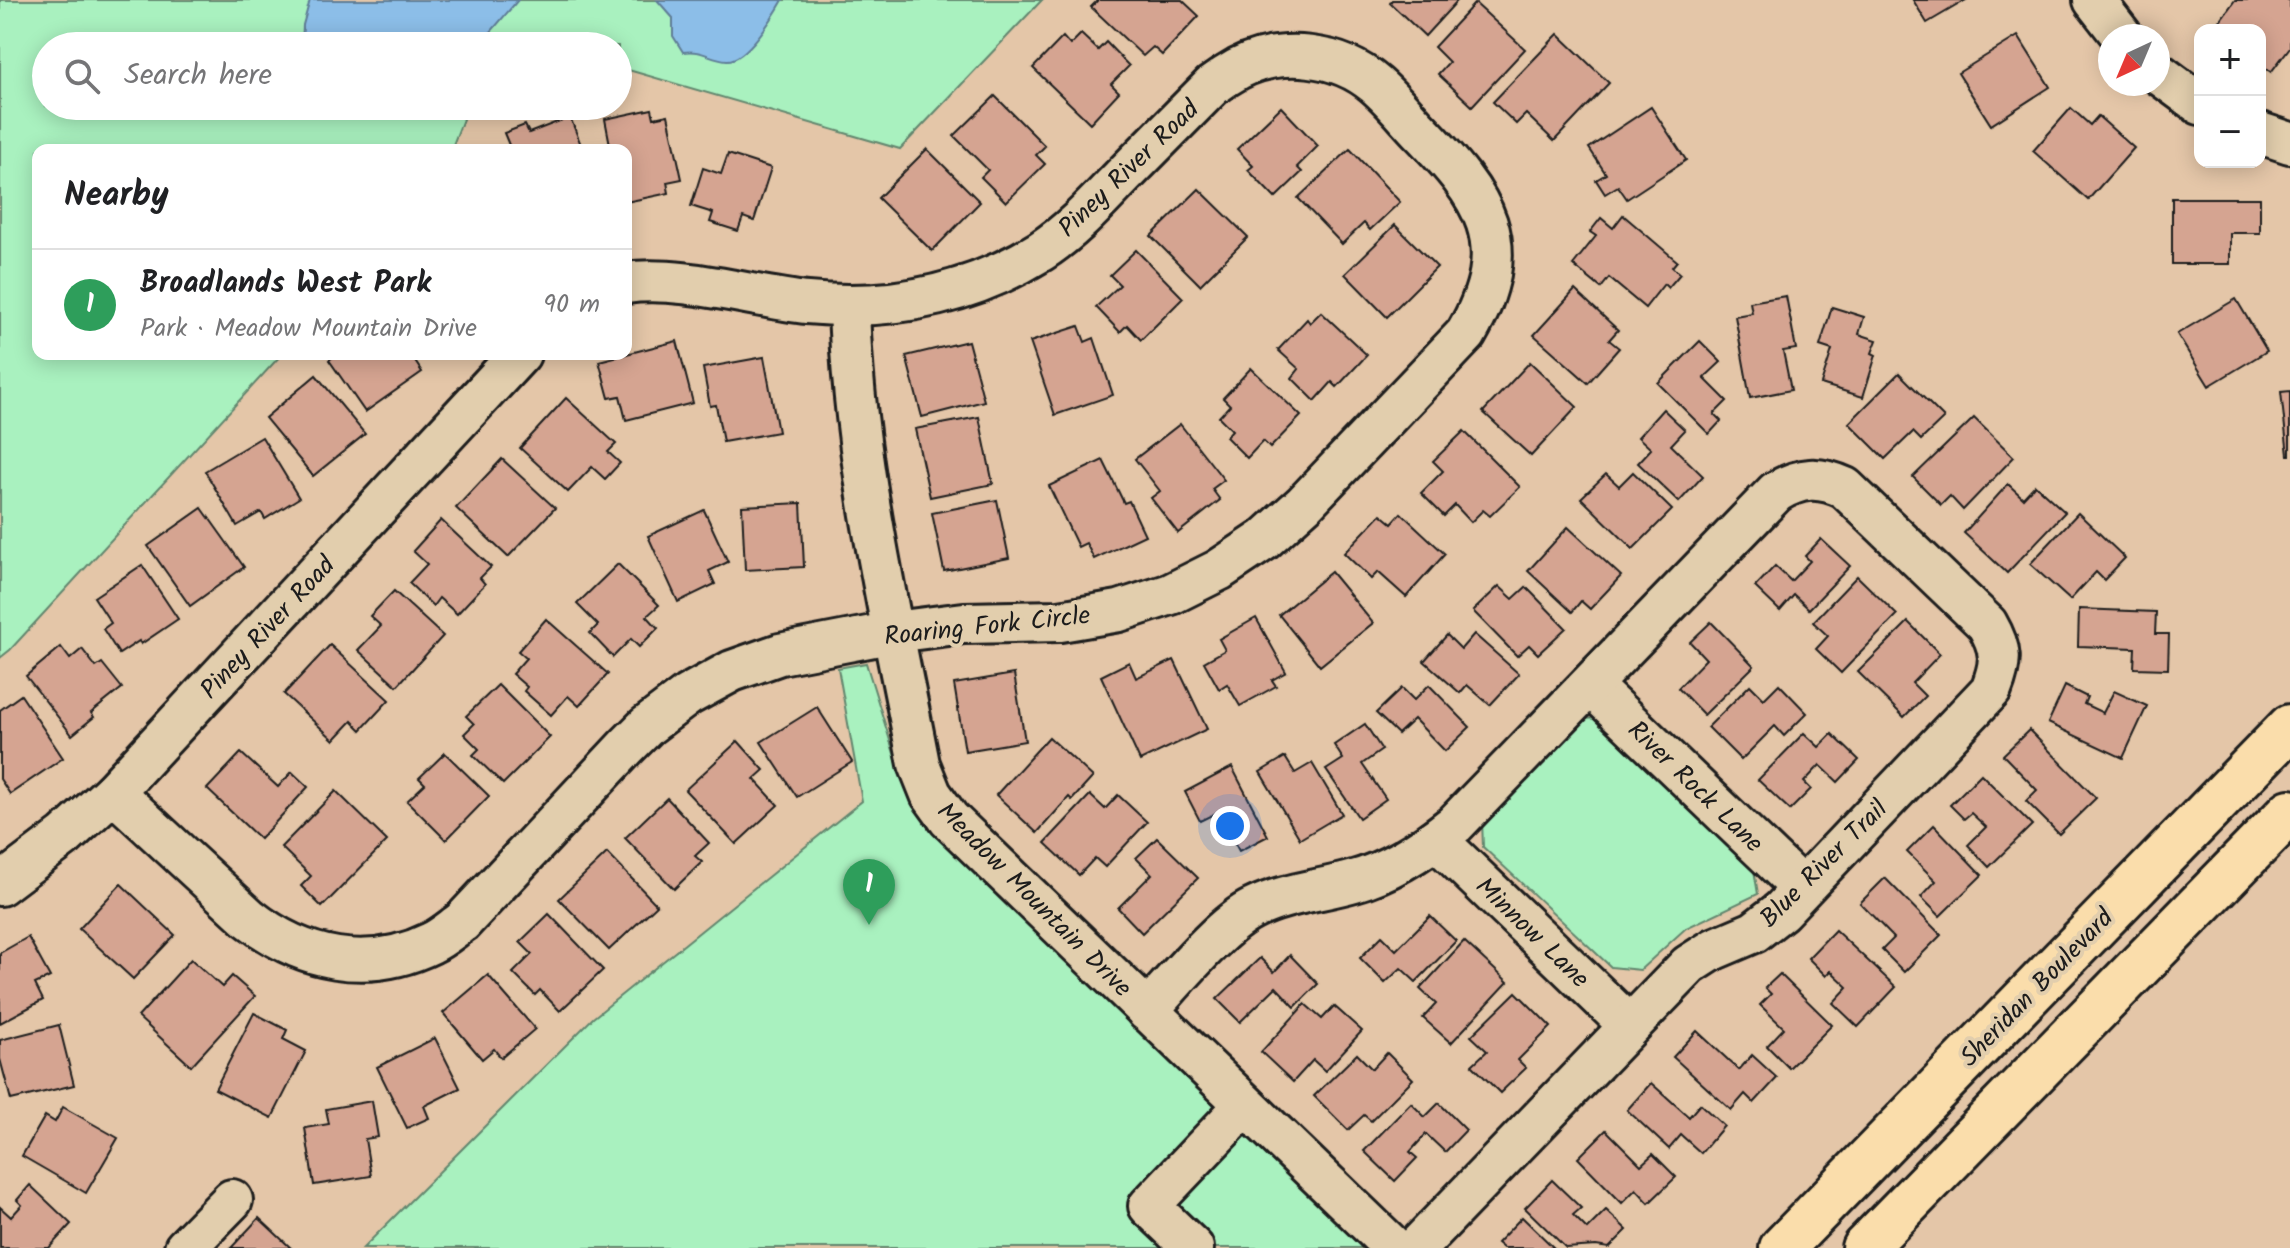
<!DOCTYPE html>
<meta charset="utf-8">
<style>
:root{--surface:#fff;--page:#f2f2f2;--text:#202124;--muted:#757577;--line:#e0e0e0;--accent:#b45309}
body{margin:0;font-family:Kalam,sans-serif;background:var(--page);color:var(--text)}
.controls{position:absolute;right:24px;top:24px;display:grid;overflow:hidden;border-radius:16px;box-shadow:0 4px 20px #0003}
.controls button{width:72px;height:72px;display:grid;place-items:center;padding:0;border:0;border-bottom:2px solid var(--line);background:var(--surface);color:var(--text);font:40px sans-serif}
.compass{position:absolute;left:2098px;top:24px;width:72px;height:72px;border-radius:50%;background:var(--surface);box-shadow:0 4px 20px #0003;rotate:224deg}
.you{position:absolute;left:1230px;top:826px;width:28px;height:28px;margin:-20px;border:6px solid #fff;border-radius:50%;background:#1a73e8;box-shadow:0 0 0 12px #1a73e833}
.badge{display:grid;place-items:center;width:52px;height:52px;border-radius:50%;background:var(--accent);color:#fff;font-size:26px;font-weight:700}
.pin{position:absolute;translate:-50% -66px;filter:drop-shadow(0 2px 4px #0008)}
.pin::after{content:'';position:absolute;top:42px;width:28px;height:24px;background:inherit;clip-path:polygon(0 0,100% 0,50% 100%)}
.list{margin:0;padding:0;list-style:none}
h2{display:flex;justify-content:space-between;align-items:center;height:104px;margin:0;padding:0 32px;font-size:34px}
h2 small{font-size:26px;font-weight:400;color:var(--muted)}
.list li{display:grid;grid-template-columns:52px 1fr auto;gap:24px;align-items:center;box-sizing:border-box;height:112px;padding:0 32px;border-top:2px solid var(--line)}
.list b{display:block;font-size:30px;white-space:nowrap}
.list p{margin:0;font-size:26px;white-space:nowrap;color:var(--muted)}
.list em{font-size:26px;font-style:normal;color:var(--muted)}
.icon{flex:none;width:44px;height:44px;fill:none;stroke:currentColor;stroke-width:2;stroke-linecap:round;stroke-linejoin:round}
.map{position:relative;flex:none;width:2290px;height:1248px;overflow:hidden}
.search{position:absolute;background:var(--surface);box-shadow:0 4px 20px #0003;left:32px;top:32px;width:600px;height:88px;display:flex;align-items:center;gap:20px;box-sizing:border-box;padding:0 28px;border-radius:44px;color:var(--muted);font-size:30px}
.panel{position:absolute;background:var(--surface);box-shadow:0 4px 20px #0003;left:32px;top:144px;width:600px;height:216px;border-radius:16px}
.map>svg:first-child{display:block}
</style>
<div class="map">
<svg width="2290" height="1248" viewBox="0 0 2290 1248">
<rect width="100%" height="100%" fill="#e4c6a8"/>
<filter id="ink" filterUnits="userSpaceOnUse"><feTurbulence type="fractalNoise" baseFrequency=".0125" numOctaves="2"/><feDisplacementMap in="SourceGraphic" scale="16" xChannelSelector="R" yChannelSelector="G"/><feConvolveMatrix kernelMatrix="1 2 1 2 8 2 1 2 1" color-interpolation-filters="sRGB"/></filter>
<g filter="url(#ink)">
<!-- green -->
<g fill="#a9f1bf" stroke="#62866e" stroke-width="2">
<polygon points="0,0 1042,0 900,149 618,67 618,46 46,46 46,106 468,106 451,150 38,150 38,354 282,354 10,650 0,658"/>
<polygon points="866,663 901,776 931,831 1366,1248 363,1248 593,1018 862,801 838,668"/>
<polygon points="1604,718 1753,864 1758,894 1686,928 1640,970 1611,967 1483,847 1482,820 1580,719"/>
</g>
<!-- water -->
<g fill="#8cbee8" stroke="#5f7d96" stroke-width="2">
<polygon points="310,0 518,0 479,46 302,46 303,25"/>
<path d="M657 0H783C774 16 746 61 727 60 710 59 702 49 683 52L673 36V18Z"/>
</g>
<!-- building -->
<g fill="#d5a491" stroke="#1c1c1c" stroke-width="2">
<polygon points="1098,0 1182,0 1199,16 1162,55 1153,47 1143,56 1091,7"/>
<polygon points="1392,0 1458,0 1425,36 1390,3"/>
<polygon points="1913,0 1966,0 1927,23"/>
<polygon points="2235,0 2290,0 2290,47 2271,72 2260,64 2260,30 2230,30 2219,22"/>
<polygon points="1475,3 1525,49 1472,106 1438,74 1449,62 1434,47"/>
<polygon points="1081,34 1098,50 1106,42 1129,66 1111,84 1119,92 1090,123 1033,68 1063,37 1070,45"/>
<polygon points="1558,34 1609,83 1554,141 1526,114 1516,124 1493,102"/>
<polygon points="2018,36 2050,87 1991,125 1958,73"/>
<polygon points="995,96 1045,146 1036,155 1045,164 1006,202 981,177 988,170 954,136"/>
<polygon points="1281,107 1318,146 1297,167 1302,172 1275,198 1248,170 1253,166 1237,149"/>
<polygon points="1651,107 1686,160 1627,199 1618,186 1605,194 1596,180 1606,174 1589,148"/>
<polygon points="2071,108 2090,125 2098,116 2134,148 2088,200 2033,151"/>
<polygon points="652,109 654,118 668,115 682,179 667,182 669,193 626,202 626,150 611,150 605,119"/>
<polygon points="570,117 583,150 511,150 504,133 525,125 529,133"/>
<polygon points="927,149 980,202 932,251 878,198"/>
<polygon points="1350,149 1400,202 1370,230 1364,223 1342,244 1298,198"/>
<polygon points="728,154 771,168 754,221 743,217 738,231 710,222 713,213 691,206 703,168 721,174"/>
<polygon points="1199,189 1248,237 1200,285 1151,236"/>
<polygon points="2172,198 2260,198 2260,233 2230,233 2230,264 2172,264"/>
<polygon points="1623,215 1677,261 1672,267 1680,274 1668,288 1664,284 1645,308 1609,278 1601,288 1573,265 1596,236 1590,232 1601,218 1613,228"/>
<polygon points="1395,225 1437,267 1387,317 1345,274"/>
<polygon points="1136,250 1183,298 1141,340 1127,325 1120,332 1096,307 1120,285 1110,275"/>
<polygon points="1575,290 1618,330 1609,340 1619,348 1588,383 1534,335"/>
<polygon points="1786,296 1796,349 1783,351 1791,390 1750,398 1735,316 1752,313 1750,302"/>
<polygon points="2236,299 2267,351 2209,386 2177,334"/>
<polygon points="1832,307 1864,317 1859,334 1877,340 1872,353 1876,355 1863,397 1821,384 1832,350 1820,346"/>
<polygon points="1321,312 1367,355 1337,387 1332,382 1315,401 1292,378 1299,369 1278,350 1307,319 1310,323"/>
<polygon points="1079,326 1085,342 1094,338 1113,395 1055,415 1030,342"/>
<polygon points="677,341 693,403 626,420 620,396 609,398 599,361"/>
<polygon points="968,341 984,401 922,417 906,356"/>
<polygon points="1700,341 1721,362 1704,378 1727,401 1714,414 1721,421 1709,434 1658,383"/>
<polygon points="337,354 410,354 422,372 365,412 329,360"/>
<polygon points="764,357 778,432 723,442 716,405 710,406 703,368"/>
<polygon points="1530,362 1577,407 1531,456 1483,412"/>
<polygon points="1251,368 1301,416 1270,448 1263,441 1247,458 1226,437 1232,430 1219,417 1230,405 1223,398"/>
<polygon points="1899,373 1944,418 1921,440 1913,432 1885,459 1849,423"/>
<polygon points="316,375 365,434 313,476 265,418"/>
<polygon points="2290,391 2290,455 2288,455 2281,392"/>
<polygon points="566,398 616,444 608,452 620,463 605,479 592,467 568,492 520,448"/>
<polygon points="1663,409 1685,430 1671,445 1703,476 1679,502 1638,463 1651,449 1638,437"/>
<polygon points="979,417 993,484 930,497 915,429"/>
<polygon points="1974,418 2014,457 1963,510 1950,496 1941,505 1913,477"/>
<polygon points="1180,424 1224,480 1212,489 1220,500 1178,533 1151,498 1160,491 1135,459"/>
<polygon points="1464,431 1520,487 1490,516 1483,510 1471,522 1455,505 1444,516 1421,493 1443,471 1433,461"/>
<polygon points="262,437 299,498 265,519 261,512 237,526 205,471"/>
<polygon points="502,459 555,508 508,557 456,508"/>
<polygon points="1103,460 1124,503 1129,501 1145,535 1094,559 1086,543 1078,547 1049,486"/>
<polygon points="1633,472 1672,510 1633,549 1581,498 1606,474 1619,486"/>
<polygon points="2008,484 2023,498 2035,485 2065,512 2007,573 1964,533"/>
<polygon points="997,500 1009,558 944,571 932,513"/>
<polygon points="801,503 804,567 745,570 742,506"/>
<polygon points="202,508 244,567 190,606 148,546"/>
<polygon points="704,510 728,562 709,571 715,584 678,602 648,536"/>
<polygon points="1401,513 1445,554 1406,597 1378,572 1371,579 1344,553 1381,514 1392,523"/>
<polygon points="2078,513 2125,558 2104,580 2096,572 2070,600 2030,564"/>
<polygon points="441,520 491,567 480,578 485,584 457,614 439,598 433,606 409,583 427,564 413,551"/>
<polygon points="1568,527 1621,576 1590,609 1581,601 1572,612 1528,571"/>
<polygon points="1821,539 1850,566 1809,609 1794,595 1780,611 1755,587 1775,566 1791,581 1810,561 1805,556"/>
<polygon points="618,564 659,605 647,616 658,628 639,647 631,639 613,657 590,633 598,625 577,604"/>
<polygon points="142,565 178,619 141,644 139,641 119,654 103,629 111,623 94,597"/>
<polygon points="1331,572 1373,623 1320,666 1279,615"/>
<polygon points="1857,576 1897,615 1841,673 1816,649 1828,636 1813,622"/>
<polygon points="1499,586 1513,599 1526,587 1566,628 1538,654 1529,645 1517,656 1473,611"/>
<polygon points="394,591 443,636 397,686 358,650 381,626 370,616"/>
<polygon points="2079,609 2156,612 2155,634 2169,634 2168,669 2134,668 2135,648 2078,646"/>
<polygon points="1256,618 1286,672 1272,680 1276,686 1240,706 1227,684 1219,689 1204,662 1225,650 1219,639"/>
<polygon points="546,619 608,674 579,706 568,696 551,715 524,691 527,687 512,674 526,658 518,651"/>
<polygon points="1711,622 1754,666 1704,715 1678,688 1706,659 1690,642"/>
<polygon points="1908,622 1940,654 1912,683 1925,696 1904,717 1858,672"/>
<polygon points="1474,634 1519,674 1490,705 1467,685 1460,693 1424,661 1447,635 1461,649"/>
<polygon points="330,645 389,700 361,730 352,721 334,740 284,694"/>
<polygon points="61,647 70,659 82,649 96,667 102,663 122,688 91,713 94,717 72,735 26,676"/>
<polygon points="1174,660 1207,729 1140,761 1101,676 1129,662 1136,678"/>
<polygon points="1014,674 1025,741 965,751 954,684"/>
<polygon points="1779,684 1807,713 1784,736 1775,726 1741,760 1708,727 1750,685 1764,699"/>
<polygon points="498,685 550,737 503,784 473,755 479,749 464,734 474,724 466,716"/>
<polygon points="1429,685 1470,727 1445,751 1414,719 1398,734 1376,713 1402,688 1414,700"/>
<polygon points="2065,686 2087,697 2084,704 2103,713 2114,691 2147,706 2123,758 2048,723"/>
<polygon points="21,695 63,758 10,794 0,779 0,710"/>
<polygon points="817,707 852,762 797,797 761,742"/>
<polygon points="1365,724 1382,750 1362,764 1386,799 1359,818 1326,770 1343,759 1334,745"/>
<polygon points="2029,730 2096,798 2059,834 2026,801 2037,790 2003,755"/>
<polygon points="1804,733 1819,747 1832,734 1859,760 1838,782 1820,765 1804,782 1811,789 1790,810 1758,780"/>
<polygon points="1049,737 1093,777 1072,800 1069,797 1037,833 996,795"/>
<polygon points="738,741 764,770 754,779 778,805 736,844 685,790"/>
<polygon points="241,753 278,787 292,772 308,787 260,839 207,789"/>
<polygon points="445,753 489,796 446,840 407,801 425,784 419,778"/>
<polygon points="1285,757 1295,773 1312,763 1342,814 1300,839 1260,772"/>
<polygon points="1232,767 1268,836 1239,851 1218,812 1200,821 1185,792"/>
<polygon points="1981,774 2032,825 1989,867 1968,845 1986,827 1971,813 1964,819 1950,805"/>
<polygon points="336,791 387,841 322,907 301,886 311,876 281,847"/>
<polygon points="1090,795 1105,809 1118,795 1147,822 1105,867 1095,858 1079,875 1045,843"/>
<polygon points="667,798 709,843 695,856 702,862 674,889 625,838"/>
<polygon points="1934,825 1982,875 1940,916 1921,897 1936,881 1907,852"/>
<polygon points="1157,838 1198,878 1142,933 1118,908 1152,874 1136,858"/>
<polygon points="607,853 657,905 609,950 559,899"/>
<polygon points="1885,878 1941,935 1904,972 1882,950 1894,938 1860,903"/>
<polygon points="121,884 175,935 133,979 79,929"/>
<polygon points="549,914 603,970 560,1011 540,990 535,995 513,973 532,954 520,942"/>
<polygon points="1430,916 1456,941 1416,982 1401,968 1385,983 1360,958 1382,936 1396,950"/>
<polygon points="1835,930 1896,987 1858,1027 1833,1003 1848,987 1831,971 1826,976 1808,958"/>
<polygon points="28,937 50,977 35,984 43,1000 0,1023 0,953"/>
<polygon points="1464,941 1508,982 1451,1043 1423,1018 1436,1004 1420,989"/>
<polygon points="1290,955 1318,984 1295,1007 1276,987 1240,1022 1217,999 1260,958 1274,972"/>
<polygon points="191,959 222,987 232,976 255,996 191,1066 138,1017"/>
<polygon points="1780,974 1832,1025 1789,1068 1767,1046 1784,1028 1760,1005 1771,994 1765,988"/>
<polygon points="488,975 535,1029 501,1058 494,1049 482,1059 443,1013"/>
<polygon points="1516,992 1551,1027 1518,1060 1526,1068 1500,1093 1472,1065 1487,1051 1471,1036"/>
<polygon points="1305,1004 1322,1019 1334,1006 1362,1031 1325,1071 1313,1060 1293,1082 1261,1052"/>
<polygon points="254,1013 287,1030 283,1039 306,1051 272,1118 215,1089"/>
<polygon points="59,1025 74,1085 11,1100 0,1059 0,1040"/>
<polygon points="1697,1031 1739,1070 1752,1055 1777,1078 1754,1103 1745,1094 1731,1110 1673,1057"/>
<polygon points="435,1038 460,1088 424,1106 429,1118 407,1128 377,1067"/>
<polygon points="1387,1053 1413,1079 1371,1121 1364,1115 1348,1130 1314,1096 1357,1054 1372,1069"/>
<polygon points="1651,1083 1689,1117 1700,1104 1724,1126 1701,1153 1681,1135 1669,1149 1627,1110"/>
<polygon points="372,1101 378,1137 365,1139 371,1176 314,1185 305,1128 329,1124 326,1109"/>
<polygon points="1411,1103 1425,1117 1439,1103 1466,1130 1445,1152 1426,1134 1410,1152 1417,1158 1395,1181 1364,1151"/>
<polygon points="63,1107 118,1138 86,1193 22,1156 45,1116 55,1122"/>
<polygon points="1606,1130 1641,1165 1653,1154 1676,1177 1649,1203 1636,1189 1622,1203 1578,1158"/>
<polygon points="1552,1180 1581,1208 1573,1215 1587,1229 1606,1210 1627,1230 1609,1248 1596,1246 1566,1248 1525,1208"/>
<polygon points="30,1185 71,1224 49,1248 0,1248 0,1207 11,1217 22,1205 17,1200"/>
<polygon points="1522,1217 1554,1248 1503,1248 1497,1243"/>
<polygon points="259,1218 291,1248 231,1248"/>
</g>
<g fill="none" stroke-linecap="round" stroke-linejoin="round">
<defs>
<g id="minor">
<polyline points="2094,0 2122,36"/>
<polyline points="2158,73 2200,104"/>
<polyline points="2260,133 2290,143"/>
<path d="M849 306C853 460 890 612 919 764L931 794 949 819 1394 1248"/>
<polyline points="1590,685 1802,888"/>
<path d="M113 792 249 918C302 960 368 974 431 943 442 938 452 929 462 922L627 746 647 726 688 695 732 671 780 654 894 632 964 623 1060 621 1119 611 1171 594 1219 570 1264 540 1304 504 1466 334C1519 243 1484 197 1419 130 1405 115 1392 99 1376 85 1339 53 1281 47 1238 69 1229 74 1220 80 1212 86 1182 116 1152 147 1122 177 1097 203 1072 231 1041 251 970 295 890 311 807 303 753 297 679 275 626 283"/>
<polyline points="1436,839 1629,1025"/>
<polyline points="0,885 65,836 113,792 520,354"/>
<path d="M1147 1011C1174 982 1220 925 1253 909 1285 893 1320 891 1354 881 1391 871 1425 848 1455 824L1776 492C1801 477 1819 476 1845 488L1987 624C2002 650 2002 662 1991 690L1781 911 1754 932 1714 949 1689 965 1416 1248"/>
<polyline points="185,1248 232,1200"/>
<polyline points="1193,1248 1149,1206 1245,1105"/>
</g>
<g id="major">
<polyline points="1782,1248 2290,727"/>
<polyline points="1864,1248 2290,812"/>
</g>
</defs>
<!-- minor casing -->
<use href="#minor" stroke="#1c1c1c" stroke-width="46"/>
<!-- major casing -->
<use href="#major" stroke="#1c1c1c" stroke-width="50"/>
<!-- minor -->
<use href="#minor" stroke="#e2cead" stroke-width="40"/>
<!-- major -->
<use href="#major" stroke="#faddab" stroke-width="44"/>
</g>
</g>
<g text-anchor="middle" stroke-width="8" stroke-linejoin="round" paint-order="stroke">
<!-- street labels -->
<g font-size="26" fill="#1c1c1c" stroke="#e2cead">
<text transform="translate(1128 168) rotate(-44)" y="9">Piney River Road</text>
<text transform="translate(987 625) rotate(-6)" y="9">Roaring Fork Circle</text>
<text transform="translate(267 627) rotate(-47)" y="9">Piney River Road</text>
<text transform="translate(1696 786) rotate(44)" y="9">River Rock Lane</text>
<text transform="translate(1823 863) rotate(-45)" y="9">Blue River Trail</text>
<text transform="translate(1035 899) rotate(45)" y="9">Meadow Mountain Drive</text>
<text transform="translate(1533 932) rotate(44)" y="9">Minnow Lane</text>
<text transform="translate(2036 987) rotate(-46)" y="9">Sheridan Boulevard</text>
</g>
</g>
</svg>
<div class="controls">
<button>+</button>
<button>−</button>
</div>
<svg class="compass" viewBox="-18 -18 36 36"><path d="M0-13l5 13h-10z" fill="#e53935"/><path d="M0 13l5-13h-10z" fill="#757577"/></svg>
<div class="you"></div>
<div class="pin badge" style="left:869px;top:925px;background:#2e9e5b">1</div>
<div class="search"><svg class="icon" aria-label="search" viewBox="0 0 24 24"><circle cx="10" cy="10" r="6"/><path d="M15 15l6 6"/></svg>Search here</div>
<section class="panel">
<h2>Nearby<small></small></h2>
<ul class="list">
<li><span class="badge" style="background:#2e9e5b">1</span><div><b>Broadlands West Park</b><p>Park · Meadow Mountain Drive</p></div><em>90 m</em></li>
</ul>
</section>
</div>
